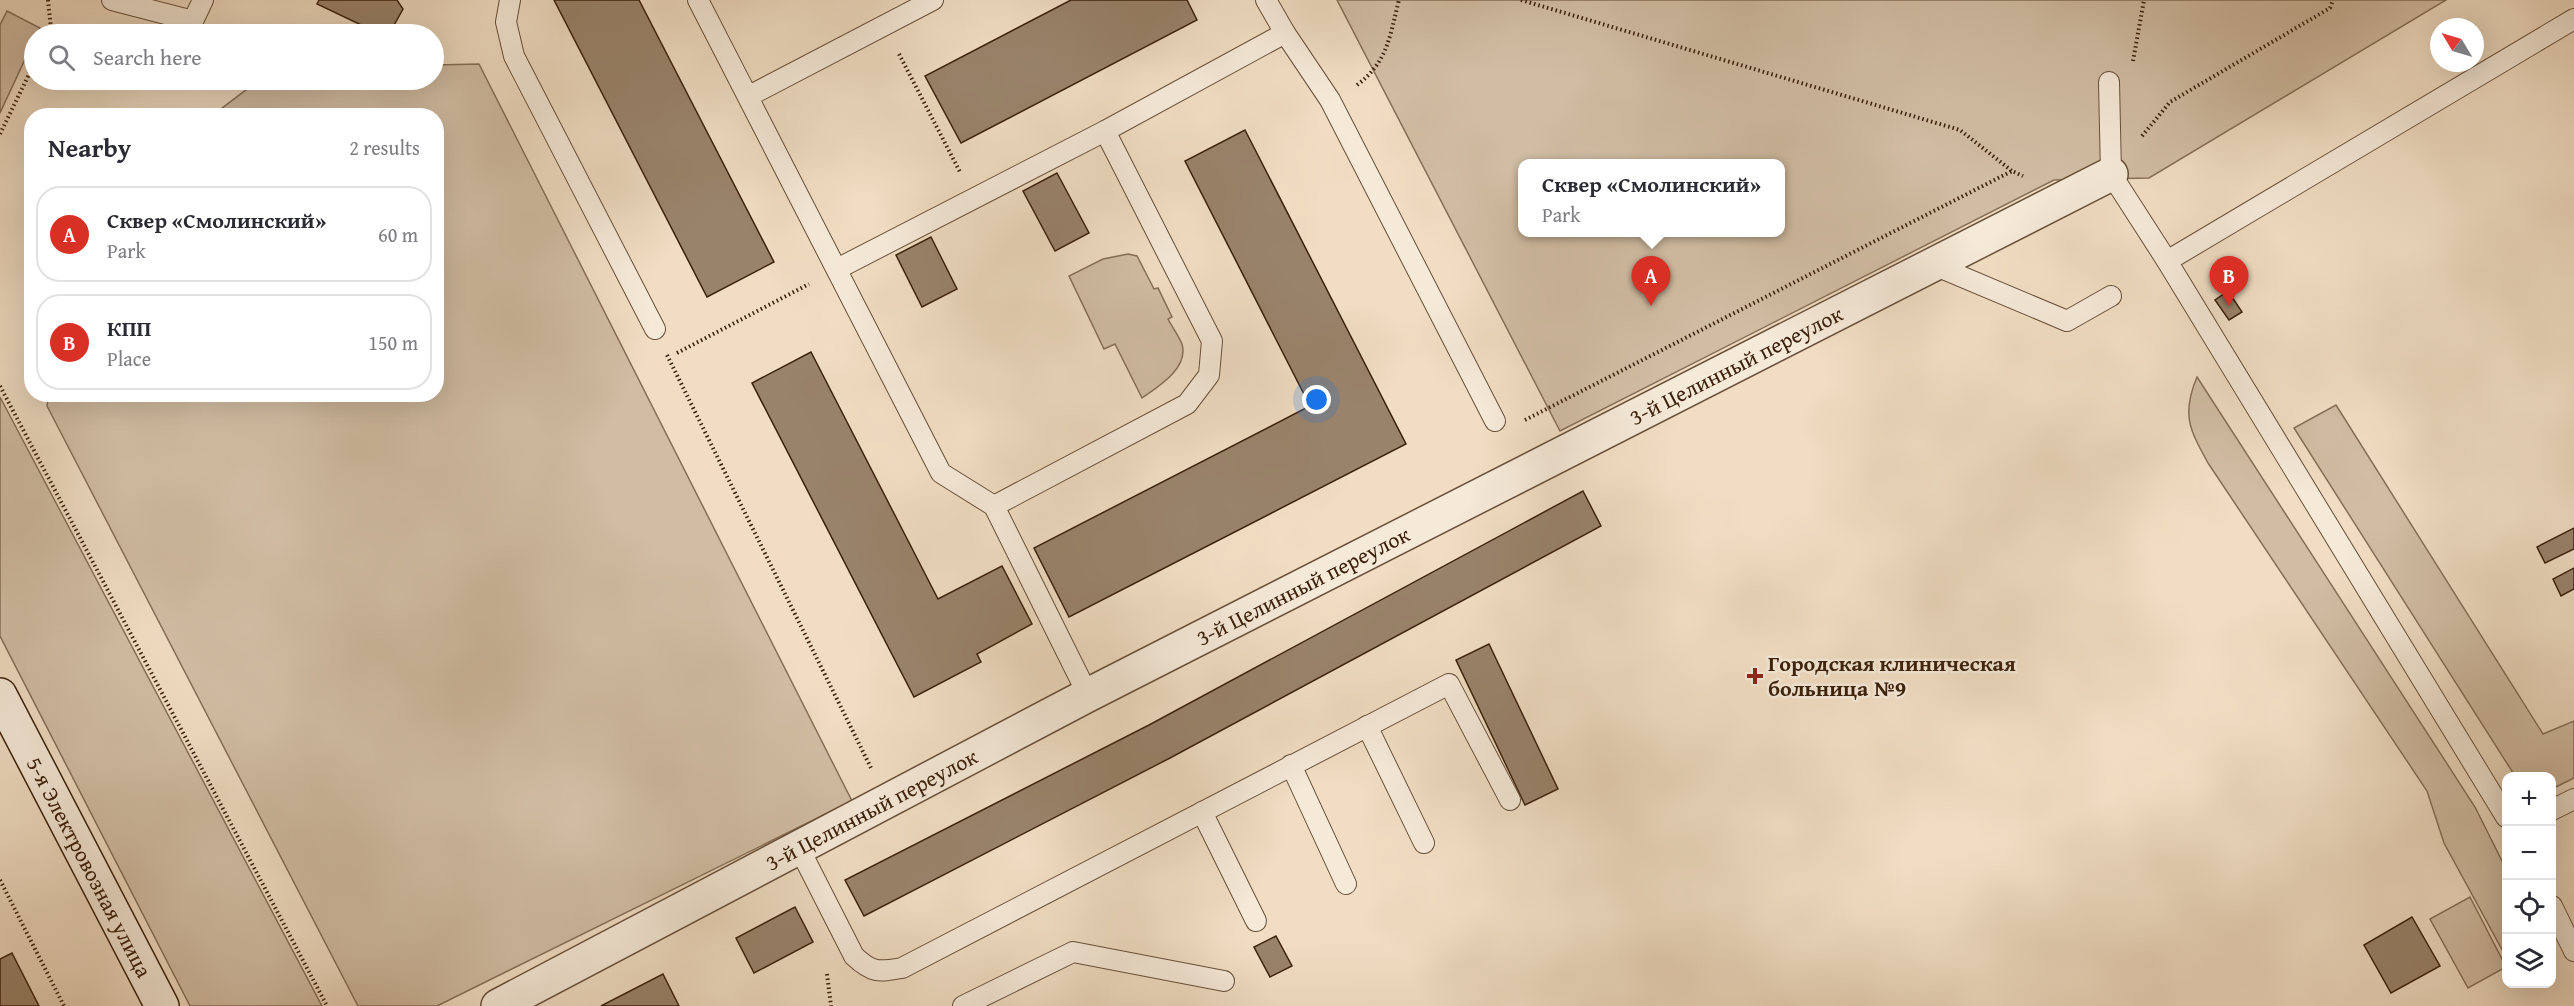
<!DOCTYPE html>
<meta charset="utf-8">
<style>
:root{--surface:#fff;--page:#f2f2f3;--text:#2b2b33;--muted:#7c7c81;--line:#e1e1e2;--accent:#d93025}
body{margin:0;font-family:"Gentium Book Plus",serif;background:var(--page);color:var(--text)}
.controls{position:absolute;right:18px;bottom:18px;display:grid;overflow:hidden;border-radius:12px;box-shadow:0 6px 24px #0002}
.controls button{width:54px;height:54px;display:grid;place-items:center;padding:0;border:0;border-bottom:2px solid var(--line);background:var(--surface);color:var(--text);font:30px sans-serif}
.compass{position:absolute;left:2430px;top:18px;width:54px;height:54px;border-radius:50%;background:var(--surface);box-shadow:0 6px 24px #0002;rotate:308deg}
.you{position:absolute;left:1317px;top:400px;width:21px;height:21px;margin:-15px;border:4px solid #fff;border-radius:50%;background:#1a73e8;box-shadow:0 0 0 9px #1a73e833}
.badge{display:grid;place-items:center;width:39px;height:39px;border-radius:50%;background:var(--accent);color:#fff;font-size:20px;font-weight:700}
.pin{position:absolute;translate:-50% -50px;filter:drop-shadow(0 2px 3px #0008)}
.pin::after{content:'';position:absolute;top:32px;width:21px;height:18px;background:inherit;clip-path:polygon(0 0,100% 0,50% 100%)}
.popup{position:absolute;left:1518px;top:159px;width:267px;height:78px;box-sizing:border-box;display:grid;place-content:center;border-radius:12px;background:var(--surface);filter:drop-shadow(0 2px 4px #0005);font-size:20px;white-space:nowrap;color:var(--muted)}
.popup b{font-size:22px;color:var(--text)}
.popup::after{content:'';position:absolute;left:50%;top:100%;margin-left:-12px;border:12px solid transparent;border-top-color:var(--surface)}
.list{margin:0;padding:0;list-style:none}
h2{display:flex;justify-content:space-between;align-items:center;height:78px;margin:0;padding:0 24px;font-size:26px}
h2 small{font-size:20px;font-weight:400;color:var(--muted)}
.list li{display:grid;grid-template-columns:39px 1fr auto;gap:18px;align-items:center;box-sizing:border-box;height:96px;margin:0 12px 12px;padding:0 12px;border:2px solid var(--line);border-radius:24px}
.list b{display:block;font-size:22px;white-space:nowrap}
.list p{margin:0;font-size:20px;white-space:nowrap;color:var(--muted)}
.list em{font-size:20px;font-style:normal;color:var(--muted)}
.icon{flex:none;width:33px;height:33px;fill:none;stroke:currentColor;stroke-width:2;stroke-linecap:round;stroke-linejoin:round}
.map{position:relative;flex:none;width:2574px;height:1006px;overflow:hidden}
.search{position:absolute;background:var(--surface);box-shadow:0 6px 24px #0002;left:24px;top:24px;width:420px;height:66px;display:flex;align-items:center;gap:15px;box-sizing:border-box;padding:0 21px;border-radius:33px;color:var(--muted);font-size:22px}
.panel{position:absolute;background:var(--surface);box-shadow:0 6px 24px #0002;left:24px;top:108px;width:420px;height:294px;border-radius:24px}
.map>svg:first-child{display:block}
</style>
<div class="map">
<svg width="2574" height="1006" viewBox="0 0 2574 1006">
<rect width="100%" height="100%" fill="#f0ddc3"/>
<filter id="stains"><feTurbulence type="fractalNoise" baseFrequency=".00333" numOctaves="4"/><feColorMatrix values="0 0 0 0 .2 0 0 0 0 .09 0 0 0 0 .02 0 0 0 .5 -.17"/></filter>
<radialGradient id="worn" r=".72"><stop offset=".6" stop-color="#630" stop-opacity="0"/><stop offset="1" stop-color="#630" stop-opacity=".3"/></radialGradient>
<!-- green -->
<g fill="#d1bda4" stroke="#866f58" stroke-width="1.5" fill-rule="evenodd">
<path d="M1337 0H2446L2149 178 2054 180 1560 431ZM1522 164H1780V232H1522Z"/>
<polygon points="7,11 40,28 37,34 34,34 34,40 0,113 0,25"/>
<polygon points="479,64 852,801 437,1006 358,1006 47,406 49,394 436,394 436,116 213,115 259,80 434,80 434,65"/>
<path d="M1128 254 1137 256 1154 289 1158 288 1172 317 1168 319C1172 327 1179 336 1182 344 1189 368 1158 387 1142 398L1115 344 1104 349 1069 276 1103 259Z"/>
<path d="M2197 377 2475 807 2506 869V957L2444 843 2427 791 2208 463C2190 430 2181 415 2197 377Z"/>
<polygon points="0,397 322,1006 190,1006 0,636"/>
<polygon points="2336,405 2543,734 2574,721 2574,778 2552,789 2552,776 2515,776 2294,428"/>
<polygon points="2470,897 2506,967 2468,988 2430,919"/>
</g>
<!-- building -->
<g fill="#99836b" stroke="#3b210c" stroke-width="1.5">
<polygon points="319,0 397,0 403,9 389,34 380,34 317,4"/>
<polygon points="554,0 639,0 774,262 707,297"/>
<polygon points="1071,0 1187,0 1197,20 961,143 925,76"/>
<polygon points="1245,130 1406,444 1069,617 1034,548 1310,406 1185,161"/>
<polygon points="1057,173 1089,233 1055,251 1023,191"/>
<polygon points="931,237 957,289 922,307 896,255"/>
<polygon points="2228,291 2242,312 2229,320 2215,300"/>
<polygon points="811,352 938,599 1002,566 1032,624 977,654 981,662 914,697 752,383"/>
<polygon points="1583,491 1601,526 1170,758 864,916 845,880 1149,725"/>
<polygon points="2574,528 2574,549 2545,563 2537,547"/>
<polygon points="2574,568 2574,589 2561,596 2553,579"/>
<polygon points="1489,644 1558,789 1525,805 1456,660"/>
<polygon points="795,907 813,942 754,973 736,938"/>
<polygon points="2412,917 2440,966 2391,993 2364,945"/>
<polygon points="1276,936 1292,966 1270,977 1254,947"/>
<polygon points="12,953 39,1006 0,1006 0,959"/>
<polygon points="663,974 679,1006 601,1006"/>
</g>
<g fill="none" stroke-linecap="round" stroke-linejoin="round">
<defs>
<g id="lane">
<polyline points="112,0 193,21 203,0"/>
<polyline points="510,0 506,22 514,56 655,329"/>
<polyline points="698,0 941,473 994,506 1187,404 1209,375 1212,341 1105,131"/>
<polyline points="1266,0 1285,33 1330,100 1495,421"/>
<polyline points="2109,82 2111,174 2167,261 2506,817"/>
<polyline points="749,96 933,0"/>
<polyline points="2167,261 2574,19"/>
<polyline points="1934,265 2067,321 2111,296"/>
<polyline points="837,269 1105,131 1285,33"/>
<polyline points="994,506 1088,695"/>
<polyline points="1367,726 1424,843"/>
<polyline points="1291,765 1346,884"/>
<polyline points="2552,810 2574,799"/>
<polyline points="1202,812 1256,921"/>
<path d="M799 848 854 956C872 973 878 972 902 968L1449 684 1510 800"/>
<polyline points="2552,906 2574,951"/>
<polyline points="963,1006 1073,952 1224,981"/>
</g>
<g id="street">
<path id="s1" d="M498 1006 1088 695 2111 174"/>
</g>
<g id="secondary">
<path id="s2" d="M0 695 162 1006"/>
</g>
</defs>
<!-- lane casing -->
<use href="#lane" stroke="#68503a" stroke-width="22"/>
<!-- street casing -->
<use href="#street" stroke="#68503a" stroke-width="36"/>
<!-- secondary casing -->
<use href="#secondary" stroke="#3b210c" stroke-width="36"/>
<!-- path -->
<g stroke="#3b210c" stroke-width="4" stroke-dasharray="1.5 3" stroke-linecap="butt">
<polyline points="48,0 51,29 49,34"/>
<polyline points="1521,0 1960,130 2012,171"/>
<polyline points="899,54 960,172"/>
<polyline points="2133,61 2144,0"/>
<path d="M1357 85C1388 62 1390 35 1399 0"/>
<polyline points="0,134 34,64"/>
<polyline points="2142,136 2170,102 2330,8 2333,0"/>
<polyline points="677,353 809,284"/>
<polyline points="667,355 871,768"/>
<polyline points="0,386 327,1006"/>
<polyline points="1525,420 2012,171 2023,176"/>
<polyline points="0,880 64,1006"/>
<polyline points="827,974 831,1006"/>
</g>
<!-- lane -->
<use href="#lane" stroke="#f5e9d8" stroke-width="20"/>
<!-- street -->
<use href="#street" stroke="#f5e9d8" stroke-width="33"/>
<!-- secondary -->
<use href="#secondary" stroke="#f5e9d8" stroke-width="33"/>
</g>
<!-- markers -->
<path fill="#8f2418" stroke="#f5e9d8" stroke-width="2" d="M1752 667h6v6h6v6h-6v6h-6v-6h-6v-6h6z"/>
<g text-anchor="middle" stroke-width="5" stroke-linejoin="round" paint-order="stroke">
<!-- street labels -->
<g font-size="22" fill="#3b210c" stroke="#f5e9d8">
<text dy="8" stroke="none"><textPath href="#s1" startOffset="1394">3-й Целинный переулок</textPath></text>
<text dy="8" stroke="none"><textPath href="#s1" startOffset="908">3-й Целинный переулок</textPath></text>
<text dy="8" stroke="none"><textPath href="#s1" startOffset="422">3-й Целинный переулок</textPath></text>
<text dy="8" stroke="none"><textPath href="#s2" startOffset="194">5-я Электровозная улица</textPath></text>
</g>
<!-- poi labels -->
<g font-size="22" font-weight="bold" fill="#3b210c" stroke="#f5e9d8" text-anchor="start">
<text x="1768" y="671">Городская клиническая<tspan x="1768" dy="25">больница №9</tspan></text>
</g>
</g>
<rect width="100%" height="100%" filter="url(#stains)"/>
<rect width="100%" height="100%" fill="url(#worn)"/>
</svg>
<div class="controls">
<button>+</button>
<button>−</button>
<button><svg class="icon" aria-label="locate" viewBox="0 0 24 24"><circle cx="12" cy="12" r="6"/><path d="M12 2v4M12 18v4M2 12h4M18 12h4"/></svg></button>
<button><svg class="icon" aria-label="layers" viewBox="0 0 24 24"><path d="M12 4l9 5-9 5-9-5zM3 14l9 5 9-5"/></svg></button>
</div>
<svg class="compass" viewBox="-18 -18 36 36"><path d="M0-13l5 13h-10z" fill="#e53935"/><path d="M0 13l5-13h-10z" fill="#7c7c81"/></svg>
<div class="you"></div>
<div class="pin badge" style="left:1651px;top:306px">A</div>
<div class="popup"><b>Сквер «Смолинский»</b>Park</div>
<div class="pin badge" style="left:2229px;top:306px">B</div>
<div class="search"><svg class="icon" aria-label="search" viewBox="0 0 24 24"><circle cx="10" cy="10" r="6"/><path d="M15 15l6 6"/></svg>Search here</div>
<section class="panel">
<h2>Nearby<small>2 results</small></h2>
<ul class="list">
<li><span class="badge">A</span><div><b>Сквер «Смолинский»</b><p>Park</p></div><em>60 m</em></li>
<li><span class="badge">B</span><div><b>КПП</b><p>Place</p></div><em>150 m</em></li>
</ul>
</section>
</div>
